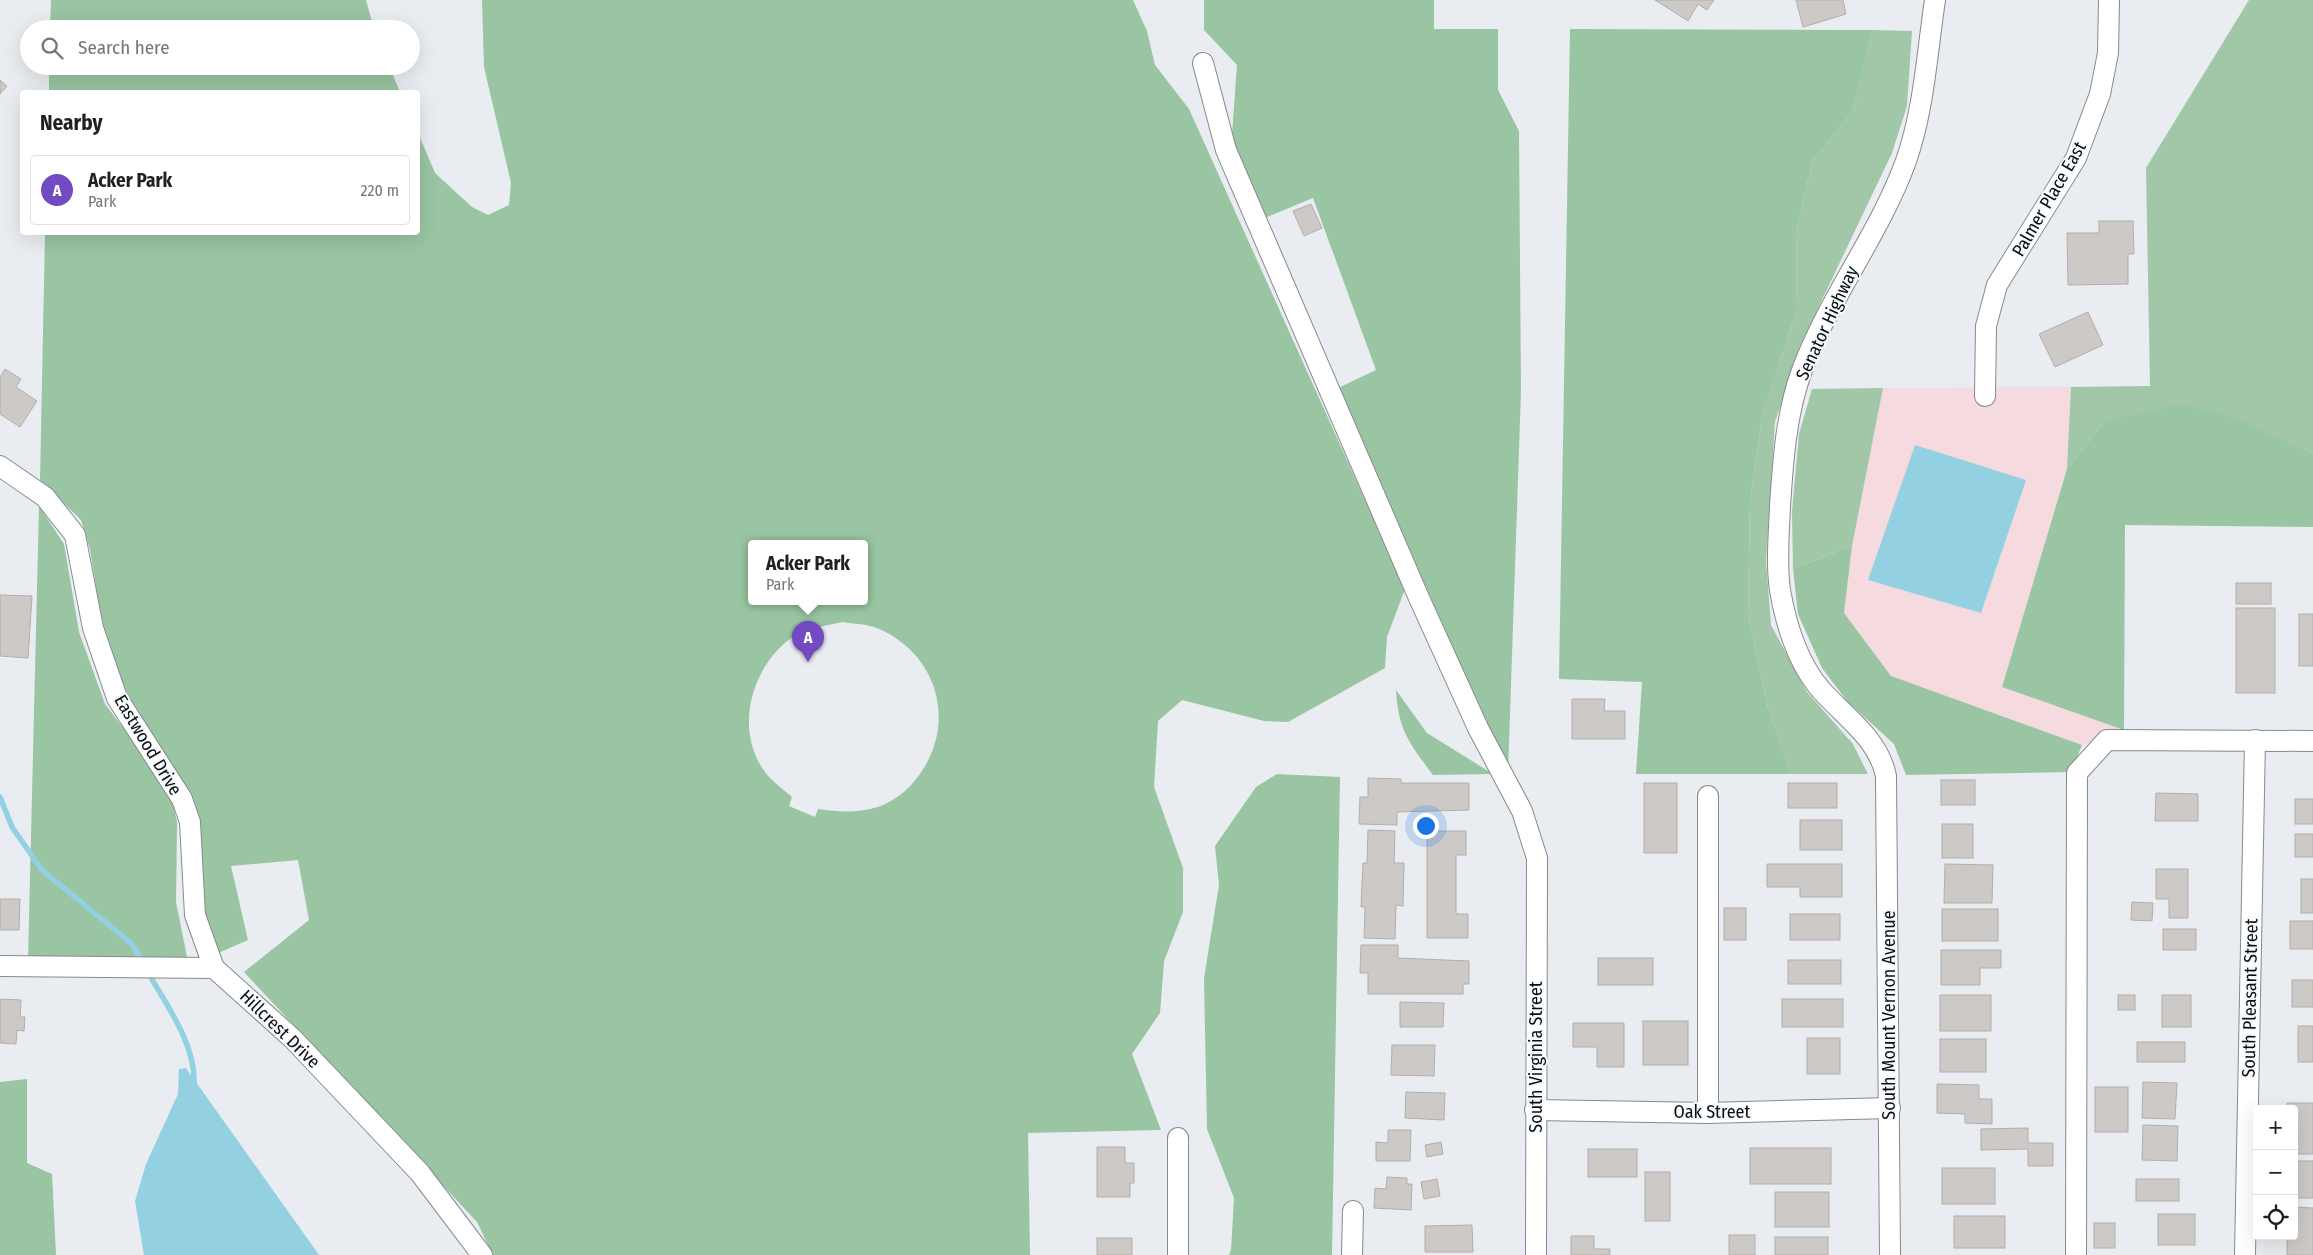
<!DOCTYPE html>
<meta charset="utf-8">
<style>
:root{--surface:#fff;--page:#f2f2f2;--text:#202124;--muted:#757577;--line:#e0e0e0;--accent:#724bc3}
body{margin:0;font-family:"Fira Sans Condensed",sans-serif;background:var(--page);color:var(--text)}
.controls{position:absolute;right:15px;bottom:15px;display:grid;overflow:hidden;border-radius:5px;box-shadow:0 5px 20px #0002}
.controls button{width:45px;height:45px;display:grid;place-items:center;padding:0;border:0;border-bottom:1px solid var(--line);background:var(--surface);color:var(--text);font:25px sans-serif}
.you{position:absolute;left:1425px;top:825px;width:18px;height:18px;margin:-12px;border:4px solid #fff;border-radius:50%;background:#1a73e8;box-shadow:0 0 0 8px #1a73e833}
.badge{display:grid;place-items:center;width:32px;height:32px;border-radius:50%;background:var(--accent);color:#fff;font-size:16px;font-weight:700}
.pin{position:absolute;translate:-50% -41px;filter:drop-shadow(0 1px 2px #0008)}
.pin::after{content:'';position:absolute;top:26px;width:18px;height:15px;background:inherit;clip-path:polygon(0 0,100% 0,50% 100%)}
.popup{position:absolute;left:748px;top:540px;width:120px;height:65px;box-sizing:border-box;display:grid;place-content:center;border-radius:5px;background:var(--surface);filter:drop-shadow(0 1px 4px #0005);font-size:16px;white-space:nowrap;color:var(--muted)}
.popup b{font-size:19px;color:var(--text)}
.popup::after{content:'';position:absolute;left:50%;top:100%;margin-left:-10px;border:10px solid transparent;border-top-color:var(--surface)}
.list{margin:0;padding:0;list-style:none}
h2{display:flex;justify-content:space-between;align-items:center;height:65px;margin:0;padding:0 20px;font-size:21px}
h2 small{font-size:16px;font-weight:400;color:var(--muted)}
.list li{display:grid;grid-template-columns:32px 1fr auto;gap:15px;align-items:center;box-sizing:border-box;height:70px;margin:0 10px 10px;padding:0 10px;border:1px solid var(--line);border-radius:5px}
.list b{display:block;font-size:19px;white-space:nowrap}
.list p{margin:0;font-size:16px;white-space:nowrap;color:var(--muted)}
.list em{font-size:16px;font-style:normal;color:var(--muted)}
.icon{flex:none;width:28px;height:28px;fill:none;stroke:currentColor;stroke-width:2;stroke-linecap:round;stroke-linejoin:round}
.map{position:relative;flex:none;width:2313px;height:1255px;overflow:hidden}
.search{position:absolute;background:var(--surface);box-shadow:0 5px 20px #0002;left:20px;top:20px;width:400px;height:55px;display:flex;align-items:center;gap:12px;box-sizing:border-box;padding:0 18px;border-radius:28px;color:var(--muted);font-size:19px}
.panel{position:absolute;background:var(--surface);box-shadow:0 5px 20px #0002;left:20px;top:90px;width:400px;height:145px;border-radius:5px}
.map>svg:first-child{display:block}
</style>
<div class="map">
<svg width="2313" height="1255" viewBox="0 0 2313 1255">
<rect width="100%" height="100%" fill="#e9ecf0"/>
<!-- industrial -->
<polygon fill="#f5dadf" points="2071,387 2067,469 2002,687 2124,730 2082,745 1891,676 1844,613 1852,546 1883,388"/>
<!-- green -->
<g fill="#a1c7a8">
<polygon points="2249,0 2313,0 2313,453 2223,414 2105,421 2067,469 2071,387 2150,386 2146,168"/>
<polygon points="1873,30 1912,31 1907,106 1892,153 1800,346 1775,422 1766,560 1771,625 1807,692 1853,744 1868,774 1791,774 1768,708 1748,615 1750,500 1762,416 1797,309 1796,230 1813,160 1853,111"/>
<polygon points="1883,388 1852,546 1793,569 1792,511 1799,434 1812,389"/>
</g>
<!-- forest -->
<g fill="#99c5a2" fill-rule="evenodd">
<polygon points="51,0 366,0 374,29 50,29"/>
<path d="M482 0H1133L1147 31 1155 65 1189 109 1405 589 1387 637 1385 668 1288 722 1264 721 1182 700 1158 721 1154 787 1183 868V912L1164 961 1160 1013 1132 1054 1161 1130 1028 1133 1030 1255H493L477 1222 244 972 309 920 298 860 231 866 248 940 216 954 203 909 199 823 127 699 102 625 90 549 81 520 40 480 45 233 418 232V133L435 173 472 207 488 215 509 205 511 183 484 67ZM752 543H864V601H752ZM843 622C854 624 867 624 877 628 939 654 958 725 917 778 908 790 893 802 878 807 857 813 839 812 818 809L815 817 789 806 792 797C785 791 776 784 769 777 734 737 748 674 786 642 802 629 823 626 843 622Z"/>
<polygon points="1204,0 1434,0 1434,29 1498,29 1498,90 1519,131 1521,391 1508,773 1338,388 1376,370 1313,198 1262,219 1238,161 1232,134 1237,65 1204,30"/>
<polygon points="1570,29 1873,30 1853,111 1813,160 1796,230 1797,309 1762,416 1750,500 1748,615 1768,708 1791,774 1636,774 1642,682 1559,679"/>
<polygon points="49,66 389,66 400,92 49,92"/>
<polygon points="2180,405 2223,413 2313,453 2313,527 2125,525 2124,730 2002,687 2067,469 2105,421"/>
<polygon points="39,506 64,544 79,632 105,704 170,790 177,822 176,902 187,957 28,960"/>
<polygon points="1852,546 1844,613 1891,676 2082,745 2071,772 1906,775 1894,744 1847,701 1822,668 1798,614 1793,569"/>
<path d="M1396 690 1427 733 1493 774 1433 775C1410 744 1398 730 1396 690Z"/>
<polygon points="1277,774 1340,777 1332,1255 1229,1255 1231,1250 1234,1198 1207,1129 1204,978 1219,885 1215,846 1256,787"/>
<polygon points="27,1079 27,1163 52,1174 56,1255 0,1255 0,1082"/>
</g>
<!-- water -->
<g fill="#93d1e2">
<polygon points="1915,445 2026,480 1981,613 1868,580"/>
<polygon points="186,1068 319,1255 144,1255 135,1201 146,1164 178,1094 179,1069"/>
</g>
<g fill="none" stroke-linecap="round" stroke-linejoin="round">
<!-- stream -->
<g stroke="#93d1e2" stroke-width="5.5">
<polyline points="0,797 12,827 42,870 132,944 143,962"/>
<path d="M147 971C166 1004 197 1046 194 1086"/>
</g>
</g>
<!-- building -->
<g fill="#cdc9c6" stroke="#b2aeab">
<polygon points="1655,0 1714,0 1707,10 1698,4 1688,21"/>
<polygon points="1796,0 1843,0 1846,14 1803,27"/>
<polygon points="0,80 7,86 0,94"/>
<polygon points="1311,204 1322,228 1304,236 1293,211"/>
<polygon points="2099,221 2133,221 2134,254 2128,254 2128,284 2068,285 2067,233 2099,233"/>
<polygon points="2088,312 2103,345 2055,367 2039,334"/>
<polygon points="5,369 21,379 16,387 37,401 20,427 0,414 0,377"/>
<rect x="2236" y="583" width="35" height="21"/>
<polygon points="0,595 32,596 28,658 0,656"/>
<rect x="2236" y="608" width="39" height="85"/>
<rect x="2299" y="614" width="14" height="52"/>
<polygon points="1572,699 1605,699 1604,711 1625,711 1625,739 1572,739"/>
<polygon points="1368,778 1401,779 1401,783 1469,783 1469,810 1397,812 1397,825 1359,824 1360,797 1368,797"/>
<rect x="1941" y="780" width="34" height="25"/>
<rect x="1644" y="783" width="33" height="70"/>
<rect x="1788" y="783" width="49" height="25"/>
<polygon points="2156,793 2198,794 2198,821 2155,821"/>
<rect x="2295" y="799" width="18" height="25"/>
<rect x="1800" y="820" width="42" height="30"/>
<rect x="1942" y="824" width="31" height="34"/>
<polygon points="1368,830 1395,831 1394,863 1404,863 1403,906 1396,905 1395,939 1364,938 1365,907 1361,907 1363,863 1367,863"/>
<polygon points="1427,831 1466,831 1466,855 1456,855 1456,914 1468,914 1468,938 1427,938"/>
<rect x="2295" y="834" width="18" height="23"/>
<polygon points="1767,864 1842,864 1842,897 1800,897 1800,887 1767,887"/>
<polygon points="1945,864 1993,865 1992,903 1944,903"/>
<polygon points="2156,869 2188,869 2188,918 2169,918 2169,899 2156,899"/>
<rect x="2301" y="879" width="12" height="34"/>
<polygon points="0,899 20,899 19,930 0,930"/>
<polygon points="2132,902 2153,903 2152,921 2131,920"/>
<rect x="1724" y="908" width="22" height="32"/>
<rect x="1942" y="909" width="56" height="32"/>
<rect x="1790" y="914" width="50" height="26"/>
<rect x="2290" y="921" width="23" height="28"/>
<rect x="2163" y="929" width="33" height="21"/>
<polygon points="1361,945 1398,945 1398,958 1469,961 1469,984 1463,984 1463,994 1368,994 1368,973 1360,973"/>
<polygon points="1941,950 2001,950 2001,968 1980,968 1980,985 1941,985"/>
<rect x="1598" y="958" width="55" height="27"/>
<rect x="1788" y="960" width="53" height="24"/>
<rect x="2292" y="980" width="21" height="27"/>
<rect x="1940" y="995" width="51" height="36"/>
<rect x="2118" y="995" width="17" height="15"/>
<rect x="2162" y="995" width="29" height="32"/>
<polygon points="0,999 21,1000 20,1017 25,1017 24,1031 17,1030 16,1044 0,1043"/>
<rect x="1782" y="999" width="61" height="28"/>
<polygon points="1400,1002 1444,1003 1443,1027 1400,1027"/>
<rect x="1643" y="1021" width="45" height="44"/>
<polygon points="1573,1023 1624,1023 1624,1067 1597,1067 1597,1047 1573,1047"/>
<rect x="2298" y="1026" width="15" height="36"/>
<rect x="1807" y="1038" width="33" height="36"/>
<rect x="1940" y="1039" width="46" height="33"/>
<rect x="2137" y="1042" width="48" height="20"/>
<polygon points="1392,1045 1435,1045 1434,1076 1391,1075"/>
<polygon points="2143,1082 2177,1083 2175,1119 2142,1118"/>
<polygon points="1937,1084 1979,1085 1979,1099 1992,1099 1992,1124 1965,1123 1965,1114 1937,1113"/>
<rect x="2095" y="1087" width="33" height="45"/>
<polygon points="1406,1092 1445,1093 1444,1120 1405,1118"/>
<polygon points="2287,1103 2313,1103 2313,1154 2294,1154 2294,1109 2287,1109"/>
<polygon points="2143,1125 2178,1126 2177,1161 2142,1160"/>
<polygon points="2028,1128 2028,1143 2053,1143 2053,1166 2028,1166 2028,1149 1981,1150 1981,1129"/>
<polygon points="1388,1130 1411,1130 1410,1161 1376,1161 1376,1142 1388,1143"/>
<polygon points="1441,1142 1443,1154 1427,1157 1425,1145"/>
<polygon points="1097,1147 1125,1147 1125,1163 1134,1163 1134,1183 1130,1183 1130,1197 1097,1197"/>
<rect x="1750" y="1148" width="81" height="36"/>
<rect x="1588" y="1149" width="49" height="28"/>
<rect x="2294" y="1161" width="19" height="37"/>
<rect x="1942" y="1168" width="53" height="36"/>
<rect x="1645" y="1172" width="25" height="49"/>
<polygon points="1387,1177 1407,1178 1407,1184 1412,1184 1411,1210 1374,1208 1375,1188 1386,1189"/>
<polygon points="1437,1179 1440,1196 1424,1199 1421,1182"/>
<rect x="2136" y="1179" width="43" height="22"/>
<rect x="1775" y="1192" width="54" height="35"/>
<polygon points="2294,1207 2313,1208 2313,1255 2287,1255 2287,1236 2294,1236"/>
<rect x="2158" y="1214" width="37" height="31"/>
<rect x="1954" y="1216" width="51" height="32"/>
<rect x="2094" y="1223" width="21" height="25"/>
<polygon points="1472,1225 1473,1252 1425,1252 1425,1226"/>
<rect x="1729" y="1235" width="26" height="20"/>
<polygon points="1571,1236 1594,1236 1594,1249 1610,1249 1610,1255 1571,1255"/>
<rect x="1775" y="1237" width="53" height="18"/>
<rect x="1097" y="1238" width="35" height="17"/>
</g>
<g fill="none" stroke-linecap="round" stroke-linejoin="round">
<defs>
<g id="minor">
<polyline points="1203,63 1226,150 1419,598 1478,728 1522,811 1537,858 1536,1255"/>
<polyline points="1985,396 1986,326 1997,285 2076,158 2100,94 2108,53 2109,0"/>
<polyline points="0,466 45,497 75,535 93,628 117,698 182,799 190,822 195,915 214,968"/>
<polyline points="0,966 214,968 292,1038 420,1173 482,1255"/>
<polyline points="1535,1110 1708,1113 1890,1108"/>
<polyline points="1708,1113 1708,796"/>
<polyline points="1178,1138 1178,1255"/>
<polyline points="1352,1255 1353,1211"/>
<path d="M1890 1255 1886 776C1878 738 1846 718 1821 690 1798 663 1786 625 1780 590 1776 563 1779 533 1780 506 1783 461 1786 415 1801 373 1828 299 1879 235 1906 161 1924 110 1927 53 1935 0"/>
<polyline points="2076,1255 2077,773 2107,740 2313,741"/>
<polyline points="2245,1255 2255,740"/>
</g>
</defs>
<!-- minor casing -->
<use href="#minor" stroke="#86898d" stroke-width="22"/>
<!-- minor -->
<use href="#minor" stroke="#fff" stroke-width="20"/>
</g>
<g text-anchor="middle" stroke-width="4" stroke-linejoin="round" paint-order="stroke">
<!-- street labels -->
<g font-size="18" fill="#0b0c0d" stroke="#f6fafd">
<text transform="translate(2049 199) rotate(-60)" y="6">Palmer Place East</text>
<text transform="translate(1827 323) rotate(-65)" y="6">Senator Highway</text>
<text transform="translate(148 745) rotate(59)" y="6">Eastwood Drive</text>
<text transform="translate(2250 998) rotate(-89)" y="6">South Pleasant Street</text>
<text transform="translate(1889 1015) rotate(-90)" y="6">South Mount Vernon Avenue</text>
<text transform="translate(280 1029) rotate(44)" y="6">Hillcrest Drive</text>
<text transform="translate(1536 1057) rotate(-90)" y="6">South Virginia Street</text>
<text x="1712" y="1118">Oak Street</text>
</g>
</g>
</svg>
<div class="controls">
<button>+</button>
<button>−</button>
<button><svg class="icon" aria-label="locate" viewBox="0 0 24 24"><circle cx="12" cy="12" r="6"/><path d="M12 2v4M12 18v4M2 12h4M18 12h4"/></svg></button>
</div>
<div class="you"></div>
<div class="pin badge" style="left:808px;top:662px">A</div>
<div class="popup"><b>Acker Park</b>Park</div>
<div class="search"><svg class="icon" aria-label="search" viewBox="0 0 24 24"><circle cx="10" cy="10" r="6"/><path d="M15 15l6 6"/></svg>Search here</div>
<section class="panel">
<h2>Nearby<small></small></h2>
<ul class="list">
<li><span class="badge">A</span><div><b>Acker Park</b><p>Park</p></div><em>220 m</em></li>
</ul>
</section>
</div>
